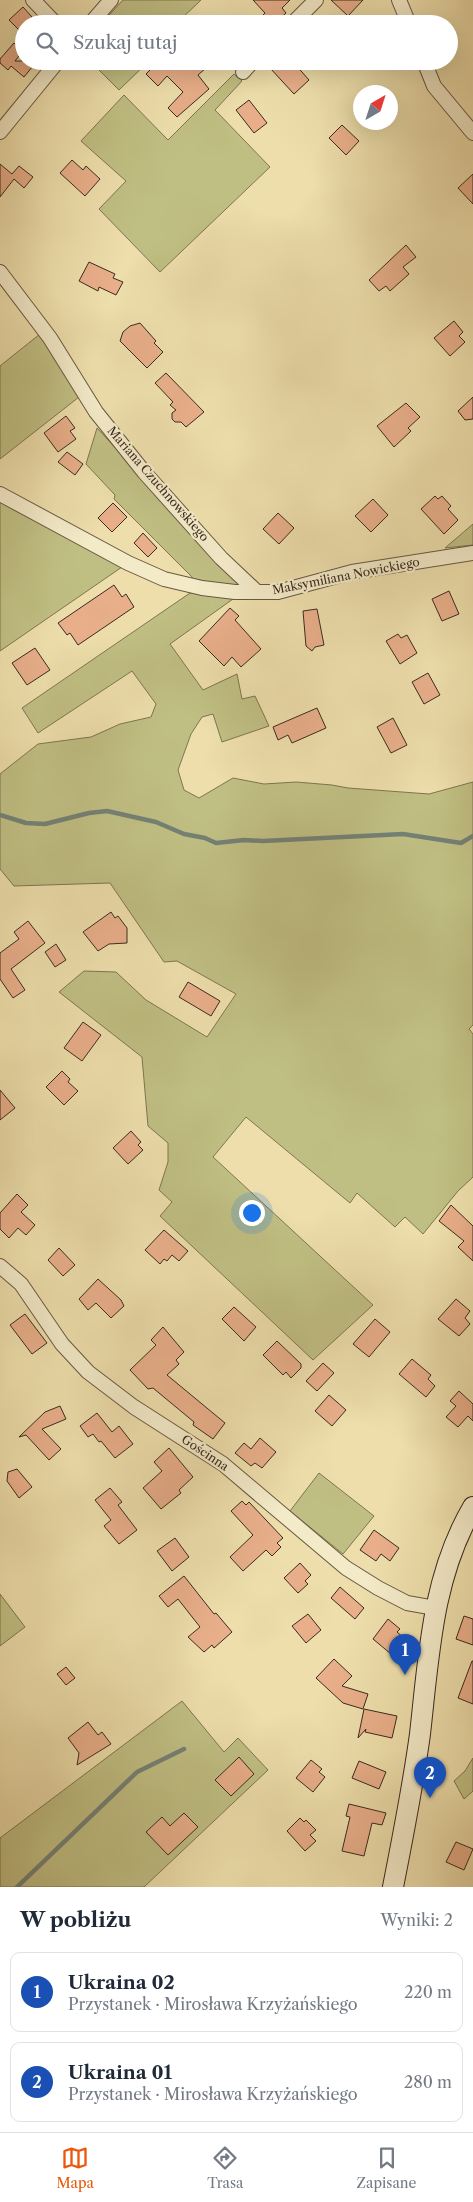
<!DOCTYPE html>
<html lang="pl">
<meta charset="utf-8">
<style>
:root{--surface:#fff;--page:#f6f6f7;--text:#1f2937;--muted:#747a83;--line:#e0e1e3;--accent:#ea580c}
body{margin:0;font-family:"Libre Caslon Text",serif;background:var(--page);color:var(--text)}
.compass{position:absolute;left:353px;top:85px;width:45px;height:45px;border-radius:50%;background:var(--surface);box-shadow:0 5px 20px #0002;rotate:39deg}
.you{position:absolute;left:251px;top:1212px;width:18px;height:18px;margin:-12px;border:4px solid #fff;border-radius:50%;background:#1a73e8;box-shadow:0 0 0 8px #1a73e833}
.badge{display:grid;place-items:center;width:32px;height:32px;border-radius:50%;background:var(--accent);color:#fff;font-size:16px;font-weight:700}
.pin{position:absolute;translate:-50% -41px;filter:drop-shadow(0 1px 2px #0008)}
.pin::after{content:'';position:absolute;top:26px;width:18px;height:15px;background:inherit;clip-path:polygon(0 0,100% 0,50% 100%)}
.list{margin:0;padding:0;list-style:none}
h2{display:flex;justify-content:space-between;align-items:center;height:65px;margin:0;padding:0 20px;font-size:21px}
h2 small{font-size:16px;font-weight:400;color:var(--muted)}
.list li{display:grid;grid-template-columns:32px 1fr auto;gap:15px;align-items:center;box-sizing:border-box;height:80px;margin:0 10px 10px;padding:0 10px;border:1px solid var(--line);border-radius:10px}
.list b{display:block;font-size:19px;white-space:nowrap}
.list p{margin:0;font-size:16px;white-space:nowrap;color:var(--muted)}
.list em{font-size:16px;font-style:normal;color:var(--muted)}
.icon{flex:none;width:28px;height:28px;fill:none;stroke:currentColor;stroke-width:2;stroke-linecap:round;stroke-linejoin:round}
.map{position:relative;flex:none;width:473px;height:1887px;overflow:hidden}
.search{position:absolute;background:var(--surface);box-shadow:0 5px 20px #0002;left:15px;right:15px;top:15px;height:55px;display:flex;align-items:center;gap:12px;box-sizing:border-box;padding:0 18px;border-radius:28px;color:var(--muted);font-size:19px}
.sheet{height:245px;background:var(--surface)}
nav{display:flex;justify-content:space-around;align-items:center;box-sizing:border-box;height:70px;border-top:1px solid var(--line);background:var(--surface);font-size:14px;color:var(--muted)}
nav a{display:grid;justify-items:center;gap:2px}
nav .on{color:var(--accent)}
.map>svg:first-child{display:block}
</style>
<div class="map">
<svg width="473" height="1887" viewBox="0 0 473 1887">
<rect width="100%" height="100%" fill="#eddeab"/>
<filter id="stains"><feTurbulence type="fractalNoise" baseFrequency=".004" numOctaves="4"/><feColorMatrix values="0 0 0 0 .2 0 0 0 0 .09 0 0 0 0 .02 0 0 0 .5 -.17"/></filter>
<radialGradient id="worn" r=".72"><stop offset=".6" stop-color="#630" stop-opacity="0"/><stop offset="1" stop-color="#630" stop-opacity=".3"/></radialGradient>
<!-- green -->
<g fill="#c0bf83" stroke="#7e7552">
<polygon points="123,0 201,0 179,21 169,19 165,24 101,24"/>
<polygon points="90,61 149,61 119,90"/>
<polygon points="234,74 242,81 215,110 270,167 160,272 99,209 126,181 81,141 124,95 168,140"/>
<polygon points="40,334 79,397 0,459 0,366"/>
<polygon points="97,428 240,583 240,588 194,579 114,499 115,495 86,464"/>
<polygon points="0,499 122,567 0,651"/>
<polygon points="473,524 473,545 445,548"/>
<polygon points="190,593 233,599 170,644 203,690 237,674 242,699 255,696 269,726 222,742 213,714 202,717 191,734 178,770 184,790 199,798 233,778 264,784 296,782 332,785 348,788 429,794 473,782 473,1025 469,1029 473,1034 473,1177 458,1191 423,1234 405,1217 395,1227 357,1193 350,1203 246,1117 213,1157 373,1305 313,1360 160,1216 172,1202 159,1190 168,1162 168,1143 148,1126 142,1057 59,992 84,971 116,972 146,1000 207,1037 236,994 177,961 164,962 110,883 14,886 0,869 0,774 38,744 91,737 120,724 151,717 156,704 132,671 38,733 22,708"/>
<polygon points="319,1473 374,1516 343,1554 290,1511"/>
<polygon points="0,1594 25,1627 0,1646"/>
<polygon points="182,1701 224,1752 238,1738 268,1770 144,1887 0,1887 0,1838"/>
<polygon points="473,1758 473,1791 464,1799 454,1781 465,1771"/>
</g>
<g fill="none" stroke-linecap="round" stroke-linejoin="round">
<!-- stream -->
<g stroke="#748176" stroke-width="4.5">
<polyline points="0,815 26,823 45,824 89,813 107,811 156,822 184,834 205,838 216,843 244,840 263,841 403,834 461,843 473,836"/>
<polyline points="17,1887 137,1772 184,1749"/>
</g>
</g>
<!-- building -->
<g fill="#e8af8a" stroke="#3b2b20">
<polygon points="253,0 290,0 282,8 286,13 274,24 254,24 265,13"/>
<polygon points="331,0 363,0 348,16"/>
<polygon points="23,7 32,17 19,30 9,20"/>
<polygon points="14,43 23,51 15,61 37,61 24,77 11,66 8,70 0,63 0,59"/>
<polygon points="168,61 214,61 198,75 209,89 177,117 168,108 183,92 167,76 158,86 146,74 155,65 159,69"/>
<polygon points="277,61 282,61 288,68 294,63 309,80 294,94 270,68"/>
<polygon points="249,100 267,123 254,133 236,110"/>
<polygon points="342,125 359,141 346,155 329,138"/>
<polygon points="72,160 83,170 86,166 100,179 85,196 60,173"/>
<polygon points="0,164 12,174 19,166 33,177 24,188 14,179 0,197"/>
<polygon points="473,174 473,204 458,188"/>
<polygon points="406,245 416,257 403,267 409,274 390,291 386,286 379,291 369,280"/>
<polygon points="89,262 115,274 113,278 123,282 116,295 99,287 98,291 79,281"/>
<polygon points="454,321 463,332 459,336 465,342 450,356 434,338"/>
<polygon points="140,323 156,341 154,343 163,352 147,368 120,341 123,332 130,326"/>
<polygon points="166,373 204,412 186,427 181,422 175,422 172,419 172,413 176,410 170,405 173,402 155,383"/>
<polygon points="473,397 473,419 465,420 458,411"/>
<polygon points="406,403 420,417 408,428 411,431 394,447 377,426"/>
<polygon points="66,416 75,428 70,431 76,439 58,452 44,433"/>
<polygon points="67,452 83,464 75,475 58,462"/>
<polygon points="435,496 438,499 442,496 451,506 448,509 458,520 444,534 421,509"/>
<polygon points="373,499 388,515 371,532 355,516"/>
<polygon points="113,503 127,517 112,532 98,518"/>
<polygon points="278,513 294,528 279,544 263,529"/>
<polygon points="143,533 157,548 148,557 134,543"/>
<polygon points="114,585 122,597 126,594 134,607 78,645 70,633 67,635 58,623"/>
<polygon points="449,591 459,614 442,621 432,599"/>
<polygon points="230,608 239,616 235,620 261,649 241,667 232,657 224,666 199,641"/>
<polygon points="317,609 324,645 315,647 312,651 306,646 303,611"/>
<polygon points="398,634 401,638 407,635 417,653 400,664 386,641"/>
<polygon points="35,648 50,670 27,685 12,663"/>
<polygon points="428,673 440,695 424,704 412,682"/>
<polygon points="317,708 326,728 292,743 288,735 278,740 273,727"/>
<polygon points="393,718 407,745 391,753 377,727"/>
<polygon points="111,912 115,918 118,916 127,928 127,943 109,944 98,951 83,932"/>
<polygon points="28,921 45,943 11,969 25,990 13,998 0,979 0,953 19,939 14,932"/>
<polygon points="56,944 66,960 55,967 45,952"/>
<polygon points="188,982 220,1001 211,1016 179,997"/>
<polygon points="83,1022 101,1035 82,1061 64,1048"/>
<polygon points="62,1071 70,1079 68,1082 78,1091 64,1105 46,1087"/>
<polygon points="0,1090 15,1108 0,1120"/>
<polygon points="131,1131 141,1142 138,1145 143,1150 128,1164 113,1148"/>
<polygon points="17,1194 28,1205 21,1212 35,1225 26,1235 18,1228 9,1238 0,1229 0,1213"/>
<polygon points="451,1205 473,1226 473,1261 458,1247 464,1241 439,1221"/>
<polygon points="164,1230 188,1251 179,1261 172,1255 167,1261 164,1259 160,1264 145,1250"/>
<polygon points="59,1248 75,1265 63,1276 48,1260"/>
<polygon points="98,1279 121,1300 124,1306 111,1318 96,1303 88,1310 79,1299"/>
<polygon points="456,1299 470,1311 465,1318 470,1324 459,1336 438,1319"/>
<polygon points="234,1307 256,1327 244,1341 222,1319"/>
<polygon points="25,1314 47,1343 32,1354 10,1325"/>
<polygon points="375,1319 390,1332 369,1357 353,1344"/>
<polygon points="163,1327 184,1352 176,1360 179,1364 167,1375 225,1423 213,1439 193,1425 194,1422 153,1388 148,1389 130,1370 156,1345 151,1340"/>
<polygon points="277,1341 301,1364 301,1368 291,1378 286,1372 283,1375 263,1355"/>
<polygon points="412,1359 431,1375 428,1379 435,1386 426,1397 399,1374"/>
<polygon points="323,1363 334,1373 317,1391 306,1381"/>
<polygon points="459,1391 473,1404 473,1421 468,1416 458,1427 446,1417 456,1406 450,1401"/>
<polygon points="329,1395 346,1410 332,1426 315,1411"/>
<polygon points="60,1406 66,1419 42,1429 61,1449 49,1460 26,1435 19,1437 45,1412"/>
<polygon points="97,1413 112,1432 119,1426 133,1444 115,1458 101,1441 99,1442 93,1434 88,1437 80,1426"/>
<polygon points="260,1438 276,1452 262,1468 255,1463 251,1466 235,1453 244,1443 251,1449"/>
<polygon points="169,1448 193,1477 179,1490 181,1493 161,1509 143,1488 162,1471 154,1462"/>
<polygon points="17,1469 32,1487 19,1498 7,1481 8,1472"/>
<polygon points="110,1488 122,1502 118,1505 137,1530 119,1544 104,1526 111,1520 95,1500"/>
<polygon points="242,1501 246,1505 249,1502 283,1538 277,1543 281,1547 272,1556 266,1550 243,1571 230,1557 253,1535 231,1511"/>
<polygon points="374,1530 399,1548 390,1561 381,1554 376,1561 360,1550"/>
<polygon points="175,1538 189,1557 172,1571 157,1551"/>
<polygon points="300,1563 311,1575 305,1581 308,1584 298,1593 284,1578"/>
<polygon points="184,1576 214,1614 216,1613 232,1632 214,1648 212,1645 204,1652 188,1637 200,1627 178,1599 168,1607 159,1596"/>
<polygon points="340,1587 364,1608 355,1619 331,1598"/>
<polygon points="308,1614 321,1630 306,1643 292,1626"/>
<polygon points="464,1616 473,1619 473,1645 456,1639"/>
<polygon points="388,1619 400,1629 397,1632 404,1638 391,1654 373,1639"/>
<polygon points="334,1659 352,1676 342,1686 368,1694 363,1709 343,1703 316,1678"/>
<polygon points="472,1661 473,1661 473,1704 458,1698"/>
<polygon points="66,1667 75,1678 66,1685 57,1674"/>
<polygon points="364,1709 397,1716 392,1738 365,1732 366,1729 358,1738"/>
<polygon points="88,1722 98,1735 102,1732 111,1744 77,1765 79,1753 68,1738"/>
<polygon points="239,1757 254,1774 231,1796 215,1780"/>
<polygon points="311,1760 322,1769 319,1772 325,1777 313,1792 296,1778"/>
<polygon points="359,1761 386,1772 379,1789 352,1778"/>
<polygon points="349,1804 386,1813 382,1825 372,1823 364,1856 342,1851 350,1817 346,1816"/>
<polygon points="184,1813 198,1827 168,1855 146,1832 162,1817 170,1826"/>
<polygon points="300,1818 304,1822 306,1820 316,1830 310,1835 316,1841 305,1851 287,1831"/>
<polygon points="456,1842 473,1849 464,1870 446,1862"/>
</g>
<g fill="none" stroke-linecap="round" stroke-linejoin="round">
<defs>
<g id="street">
<polyline points="33,0 56,24"/>
<polyline points="399,0 409,24"/>
<polyline points="90,24 111,0"/>
<polyline points="292,24 316,0"/>
<polyline points="424,61 434,86 473,133"/>
<polyline points="243,72 253,61"/>
<polyline points="0,132 58,61"/>
<polyline points="0,272 50,338 96,412 144,472 221,558 256,591"/>
<polyline points="0,494 128,563 164,579 202,588 235,592 278,592 352,572 473,553"/>
<polyline points="0,1266 21,1284 62,1344 88,1372 134,1407 223,1464 346,1568 378,1588 407,1603 435,1608"/>
</g>
<path id="secondary" d="M393 1887C403 1836 413 1786 420 1734 429 1655 432 1577 473 1507"/>
</defs>
<!-- street casing -->
<use href="#street" stroke="#685843" stroke-width="16"/>
<!-- secondary casing -->
<use href="#secondary" stroke="#3b2b20" stroke-width="22"/>
<!-- street -->
<use href="#street" stroke="#f3eac8" stroke-width="14"/>
<!-- secondary -->
<use href="#secondary" stroke="#f3eac8" stroke-width="20"/>
</g>
<g text-anchor="middle" stroke-width="4.5" stroke-linejoin="round" paint-order="stroke">
<!-- street labels -->
<g font-size="12" fill="#3b2b20" stroke="#f3eac8">
<text transform="translate(158 484) rotate(49)" y="4">Mariana Czuchnowskiego</text>
<text transform="translate(346 576) rotate(-11)" y="4">Maksymiliana Nowickiego</text>
<text transform="translate(205 1453) rotate(34)" y="4">Gościnna</text>
</g>
</g>
<rect width="100%" height="100%" filter="url(#stains)"/>
<rect width="100%" height="100%" fill="url(#worn)"/>
</svg>
<svg class="compass" viewBox="-18 -18 36 36"><path d="M0-13l5 13h-10z" fill="#e53935"/><path d="M0 13l5-13h-10z" fill="#747a83"/></svg>
<div class="you"></div>
<div class="pin badge" style="left:405px;top:1675px;background:#1a4fb4">1</div>
<div class="pin badge" style="left:430px;top:1798px;background:#1a4fb4">2</div>
<div class="search"><svg class="icon" aria-label="search" viewBox="0 0 24 24"><circle cx="10" cy="10" r="6"/><path d="M15 15l6 6"/></svg>Szukaj tutaj</div>
</div>
<section class="sheet">
<h2>W pobliżu<small>Wyniki: 2</small></h2>
<ul class="list">
<li><span class="badge" style="background:#1a4fb4">1</span><div><b>Ukraina 02</b><p>Przystanek · Mirosława Krzyżańskiego</p></div><em>220 m</em></li>
<li><span class="badge" style="background:#1a4fb4">2</span><div><b>Ukraina 01</b><p>Przystanek · Mirosława Krzyżańskiego</p></div><em>280 m</em></li>
</ul>
</section>
<nav>
<a class="on"><svg class="icon" aria-label="map" viewBox="0 0 24 24"><path d="M3 6l6-2 6 2 6-2v14l-6 2-6-2-6 2zM9 4v14M15 6v14"/></svg>Mapa</a>
<a><svg class="icon" aria-label="directions" viewBox="0 0 24 24"><path d="M12 3l9 9-9 9-9-9zM9 14v-3h6M13 9l2 2-2 2"/></svg>Trasa</a>
<a><svg class="icon" aria-label="saved" viewBox="0 0 24 24"><path d="M7 4h10v16l-5-4-5 4z"/></svg>Zapisane</a>
</nav>
